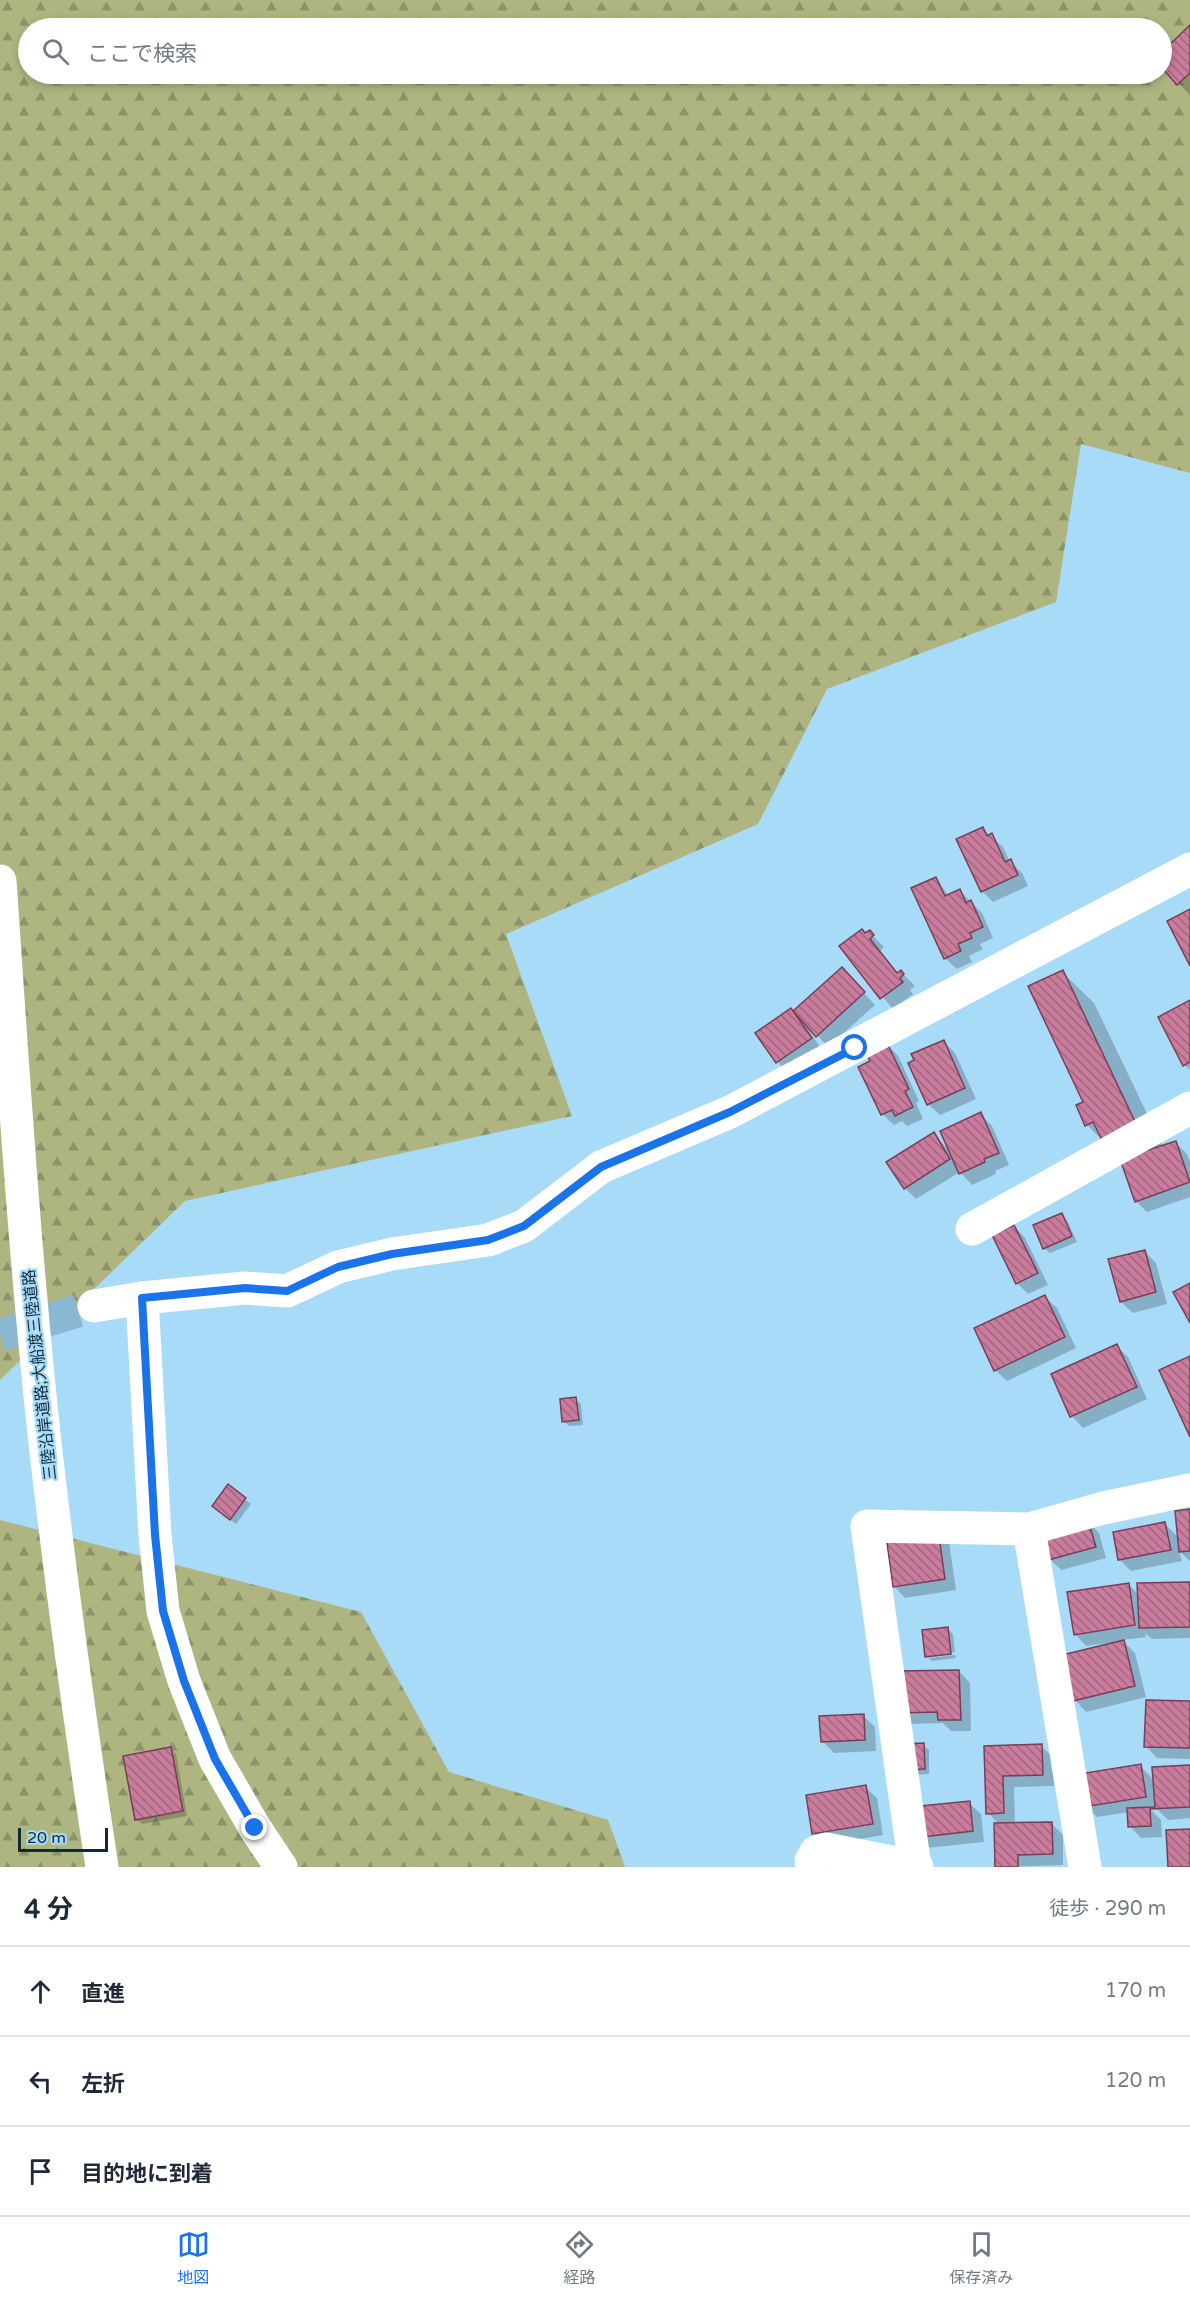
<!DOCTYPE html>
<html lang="ja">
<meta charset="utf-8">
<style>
:root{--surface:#fff;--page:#f2f2f3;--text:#1f2937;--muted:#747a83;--line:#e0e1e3;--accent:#1a73e8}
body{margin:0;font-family:"Varela Round","Noto Sans JP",sans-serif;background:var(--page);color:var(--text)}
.scale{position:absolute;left:18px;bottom:15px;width:90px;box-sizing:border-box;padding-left:6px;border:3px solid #102a38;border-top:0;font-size:16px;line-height:21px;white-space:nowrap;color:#102a38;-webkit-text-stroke:4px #a8dbf8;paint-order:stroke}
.stop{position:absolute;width:18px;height:18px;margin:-14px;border:4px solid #1a73e8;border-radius:50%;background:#fff}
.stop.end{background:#1a73e8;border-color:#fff;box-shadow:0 2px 6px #0008}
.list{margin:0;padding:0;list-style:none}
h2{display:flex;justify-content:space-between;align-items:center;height:78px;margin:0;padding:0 24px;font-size:26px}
h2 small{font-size:20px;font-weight:400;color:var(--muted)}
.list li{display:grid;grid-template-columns:39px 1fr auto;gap:18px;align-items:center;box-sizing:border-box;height:90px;padding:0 24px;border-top:2px solid var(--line)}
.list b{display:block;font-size:22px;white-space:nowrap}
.list em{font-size:20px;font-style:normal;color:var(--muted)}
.icon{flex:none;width:33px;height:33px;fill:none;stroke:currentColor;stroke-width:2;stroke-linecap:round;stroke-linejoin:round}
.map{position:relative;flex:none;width:1190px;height:1867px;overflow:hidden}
.search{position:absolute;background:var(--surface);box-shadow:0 3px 9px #0003;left:18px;right:18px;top:18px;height:66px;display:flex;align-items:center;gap:15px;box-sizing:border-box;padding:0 21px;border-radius:33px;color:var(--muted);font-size:22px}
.sheet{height:348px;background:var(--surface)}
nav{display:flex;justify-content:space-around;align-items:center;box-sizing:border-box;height:84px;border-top:2px solid var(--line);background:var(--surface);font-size:16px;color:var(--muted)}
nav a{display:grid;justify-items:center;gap:3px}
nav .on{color:var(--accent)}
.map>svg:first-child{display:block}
</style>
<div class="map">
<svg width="1190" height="1867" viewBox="0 0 1190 1867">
<defs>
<pattern id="forest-firs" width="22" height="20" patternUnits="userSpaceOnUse" patternTransform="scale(1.5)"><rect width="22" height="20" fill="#aeb581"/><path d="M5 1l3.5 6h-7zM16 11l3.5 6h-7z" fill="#8c936b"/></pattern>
<pattern id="building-back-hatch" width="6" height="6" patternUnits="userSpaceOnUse" patternTransform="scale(1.5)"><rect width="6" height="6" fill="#ca7c9c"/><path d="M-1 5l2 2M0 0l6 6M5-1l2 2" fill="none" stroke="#a36680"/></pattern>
</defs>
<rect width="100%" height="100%" fill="#a8dbf8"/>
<!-- forest -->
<g fill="url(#forest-firs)" fill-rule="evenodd">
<path d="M0 0H1190V473L1081 444 1056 602 827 689 758 824 506 934 572 1116 185 1201 0 1380ZM28 28H1162V74H28Z"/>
<polygon points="0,1520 361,1612 449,1772 608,1820 625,1867 0,1867"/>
</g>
<!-- shadow -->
<g fill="#0003">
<polygon points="1190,27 1190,95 1162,66 1162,54"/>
<polygon points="983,829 1003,847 1010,862 1022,873 1028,886 993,902 982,891"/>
<polygon points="936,879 949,896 960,891 982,913 993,938 980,944 983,949 969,956 972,962 957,969 945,958"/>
<polygon points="869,932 884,947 880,951 898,974 901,972 915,986 910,990 913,994 893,1009 841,947"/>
<polygon points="842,969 875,1005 828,1047 810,1027 808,1029 822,1050 789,1074 778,1062 757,1033 793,1013"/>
<polygon points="1062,972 1094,1003 1163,1147 1176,1143 1187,1154 1190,1161 1190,1197 1147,1212 1136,1201 1122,1160 1087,1125 1085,1102"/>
<polygon points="1190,1002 1190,1070 1184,1065"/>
<polygon points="943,1041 955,1053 976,1099 940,1115 928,1104"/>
<polygon points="887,1044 898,1056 919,1101 916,1103 923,1119 907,1126 902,1121 894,1125 882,1114 872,1062"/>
<polygon points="980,1114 992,1126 1009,1165 995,1171 996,1174 972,1185 960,1172 916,1199 905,1188 933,1134 949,1150"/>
<polygon points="1062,1215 1067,1220 1077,1242 1050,1253 1044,1248"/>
<polygon points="1014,1226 1025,1238 1048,1285 1028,1294 1017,1283"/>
<polygon points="1144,1251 1156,1263 1167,1304 1133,1313 1121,1302 1110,1260"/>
<polygon points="1045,1297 1057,1308 1076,1348 1007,1381 995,1370"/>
<polygon points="1116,1346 1128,1357 1147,1399 1083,1428 1072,1416 1053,1375"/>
<polygon points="575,1399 581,1404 583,1425 569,1426 563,1421"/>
<polygon points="245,1499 251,1504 236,1524 219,1511"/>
<polygon points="1190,1511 1190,1561 1179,1551 1182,1561 1131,1571 1120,1560 1165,1524 1179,1538"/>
<polygon points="1088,1521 1099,1533 1106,1558 1061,1570 1050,1559"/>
<polygon points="887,1537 949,1542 956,1590 905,1598 894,1586"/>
<polygon points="1190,1583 1190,1638 1152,1639 1145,1633 1146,1637 1122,1640 1135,1653 1146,1697 1086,1712 1075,1700 1113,1644 1113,1642 1086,1646 1075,1634 1128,1584 1139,1595"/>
<polygon points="948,1629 953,1634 955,1652 929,1655 929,1658 955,1655 956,1658 932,1661 927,1656"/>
<polygon points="959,1671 970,1683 971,1731 951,1731 943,1723 911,1724 900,1712"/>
<polygon points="1190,1703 1190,1759 1157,1758 1146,1746"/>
<polygon points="863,1716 875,1727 876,1751 834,1753 822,1741"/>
<polygon points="923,1745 929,1750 929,1774 911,1775"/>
<polygon points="1041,1746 1053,1757 1054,1786 1014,1787 1015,1824 1051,1823 1063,1835 1063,1865 996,1867 999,1824 988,1813 986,1747"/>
<polygon points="170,1748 176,1754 187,1816 142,1824 136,1819"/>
<polygon points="1140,1766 1154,1780 1190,1766 1190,1818 1168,1820 1156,1808 1150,1809 1161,1820 1162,1837 1141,1838 1130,1826 1129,1812 1097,1817 1085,1806"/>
<polygon points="865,1787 877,1798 883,1835 825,1845 814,1833"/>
<polygon points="969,1803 981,1814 984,1842 927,1848 913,1808"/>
</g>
<!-- building -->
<g fill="url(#building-back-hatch)" stroke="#773f57" stroke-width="1.5">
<polygon points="1190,25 1190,73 1177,85 1162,68 1162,52"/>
<polygon points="983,827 987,836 992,833 1005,862 1011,859 1018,875 981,892 956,839"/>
<polygon points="936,877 945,896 960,889 966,903 971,900 983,927 970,933 972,938 958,944 961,951 944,959 911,888"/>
<polygon points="1190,909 1190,966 1167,921"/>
<polygon points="862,929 865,933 870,930 874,935 870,939 897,973 901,970 904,974 900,978 903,982 880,999 839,946"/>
<polygon points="842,967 865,992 816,1037 793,1011"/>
<polygon points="1063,970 1137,1126 1103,1142 1093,1122 1085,1126 1076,1105 1083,1102 1028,986"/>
<polygon points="1190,1000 1190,1062 1183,1066 1158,1017"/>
<polygon points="791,1008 812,1038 776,1063 755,1033"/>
<polygon points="944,1040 965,1088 927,1105 908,1063 914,1060 911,1054"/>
<polygon points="887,1043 909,1089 905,1091 913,1107 895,1116 892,1110 881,1115 858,1067 870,1061 866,1053"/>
<polygon points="981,1112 999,1153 984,1159 985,1162 959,1174 940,1131"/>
<polygon points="934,1132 950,1159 904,1189 886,1162"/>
<polygon points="1176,1141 1190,1182 1135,1202 1120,1159"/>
<polygon points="1062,1213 1072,1236 1043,1249 1033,1225"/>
<polygon points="1014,1225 1038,1273 1016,1284 992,1235"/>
<polygon points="1145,1250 1156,1292 1120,1302 1108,1259"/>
<polygon points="1190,1283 1190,1323 1173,1292"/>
<polygon points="1045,1295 1065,1337 994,1371 974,1328"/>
<polygon points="1117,1344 1137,1387 1070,1417 1051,1374"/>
<polygon points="1190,1356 1190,1437 1159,1370"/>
<polygon points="576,1397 579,1420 562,1422 560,1399"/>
<polygon points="228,1484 246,1498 230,1520 212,1506"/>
<polygon points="1190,1509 1190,1551 1179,1552 1175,1511"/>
<polygon points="1088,1520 1096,1547 1048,1560 1040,1533"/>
<polygon points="1165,1522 1171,1550 1118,1560 1113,1532"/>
<polygon points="938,1529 945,1579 893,1587 886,1536"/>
<polygon points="1190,1582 1190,1627 1139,1628 1137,1583"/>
<polygon points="1129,1583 1135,1625 1074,1635 1067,1592"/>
<polygon points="948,1627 951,1654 925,1657 922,1630"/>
<polygon points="1124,1640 1135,1686 1073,1701 1062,1655"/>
<polygon points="959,1670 961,1720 938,1720 937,1712 898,1713 898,1671"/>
<polygon points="1146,1700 1190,1701 1190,1748 1144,1747"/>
<polygon points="864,1714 865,1740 821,1742 819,1716"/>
<polygon points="924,1743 925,1769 904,1770 903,1744"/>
<polygon points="1042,1744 1043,1775 1003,1776 1004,1813 986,1814 984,1746"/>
<polygon points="171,1747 183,1811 135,1820 123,1756"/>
<polygon points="1141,1764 1146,1797 1084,1807 1079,1774"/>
<polygon points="1190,1765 1190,1807 1150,1809 1151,1826 1128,1827 1127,1808 1155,1807 1152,1767"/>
<polygon points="866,1785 873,1824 812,1834 806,1795"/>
<polygon points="970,1801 973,1831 914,1838 911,1807"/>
<polygon points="1052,1822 1053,1854 1018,1855 1018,1867 995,1867 994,1823"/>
<polygon points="1190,1829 1190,1867 1168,1867 1166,1830"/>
</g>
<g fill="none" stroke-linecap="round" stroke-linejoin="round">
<!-- minor-tunnel -->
<polyline stroke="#8ab8d2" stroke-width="33" stroke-dasharray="33 16" stroke-linecap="butt" points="0,1335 94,1306"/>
<!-- minor -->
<g stroke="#fff" stroke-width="33">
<polyline points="972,1229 1190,1108"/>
<polyline points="142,1298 155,1535 163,1611 184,1681 215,1759 255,1828 281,1867"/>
<polyline points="94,1306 142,1298 245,1288 287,1291 338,1267 392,1254 488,1240 524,1226 601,1167 730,1112 1190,869"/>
<polyline points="1029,1529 1085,1867"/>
<polyline points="812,1867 811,1861 816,1852 826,1849 917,1867"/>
<polyline points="915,1867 867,1526 1029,1529 1103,1508 1190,1490"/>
</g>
<!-- highway -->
<path stroke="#fff" stroke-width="33" d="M0 881C13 1071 25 1262 46 1452 62 1591 81 1729 102 1867"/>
</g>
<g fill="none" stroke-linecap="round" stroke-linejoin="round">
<!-- route -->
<polyline stroke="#1a73e8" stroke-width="8" points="255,1828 215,1759 184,1681 163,1611 155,1535 142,1298 245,1288 287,1291 338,1267 392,1254 488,1240 524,1226 601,1167 730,1112 855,1048"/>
</g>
<g text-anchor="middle" stroke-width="4.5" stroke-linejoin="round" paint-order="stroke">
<!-- street labels -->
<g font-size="16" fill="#102a38" stroke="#a8dbf8">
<text transform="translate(39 1375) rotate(-96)" y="6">三陸沿岸道路;大船渡三陸道路</text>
</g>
</g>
</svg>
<div class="scale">20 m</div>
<div class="stop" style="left:855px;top:1048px"></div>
<div class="stop end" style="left:255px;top:1828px"></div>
<div class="search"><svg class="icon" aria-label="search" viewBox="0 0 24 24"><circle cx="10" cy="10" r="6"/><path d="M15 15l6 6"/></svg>ここで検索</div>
</div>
<section class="sheet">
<h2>4 分<small>徒歩 · 290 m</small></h2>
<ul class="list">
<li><svg class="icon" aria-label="ahead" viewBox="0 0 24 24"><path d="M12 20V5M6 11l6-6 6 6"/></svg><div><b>直進</b></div><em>170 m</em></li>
<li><svg class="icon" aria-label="left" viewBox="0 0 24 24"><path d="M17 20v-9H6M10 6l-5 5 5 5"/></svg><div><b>左折</b></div><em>120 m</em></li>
<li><svg class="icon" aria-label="arrive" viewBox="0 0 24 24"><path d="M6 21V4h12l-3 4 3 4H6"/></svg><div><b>目的地に到着</b></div></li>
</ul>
</section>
<nav>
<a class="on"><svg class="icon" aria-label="map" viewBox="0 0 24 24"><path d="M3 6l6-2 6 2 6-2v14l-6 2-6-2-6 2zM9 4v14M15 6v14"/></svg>地図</a>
<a><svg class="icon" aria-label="directions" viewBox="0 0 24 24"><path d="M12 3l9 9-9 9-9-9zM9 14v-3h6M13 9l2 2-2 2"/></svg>経路</a>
<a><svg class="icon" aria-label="saved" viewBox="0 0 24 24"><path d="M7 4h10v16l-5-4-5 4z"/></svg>保存済み</a>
</nav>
